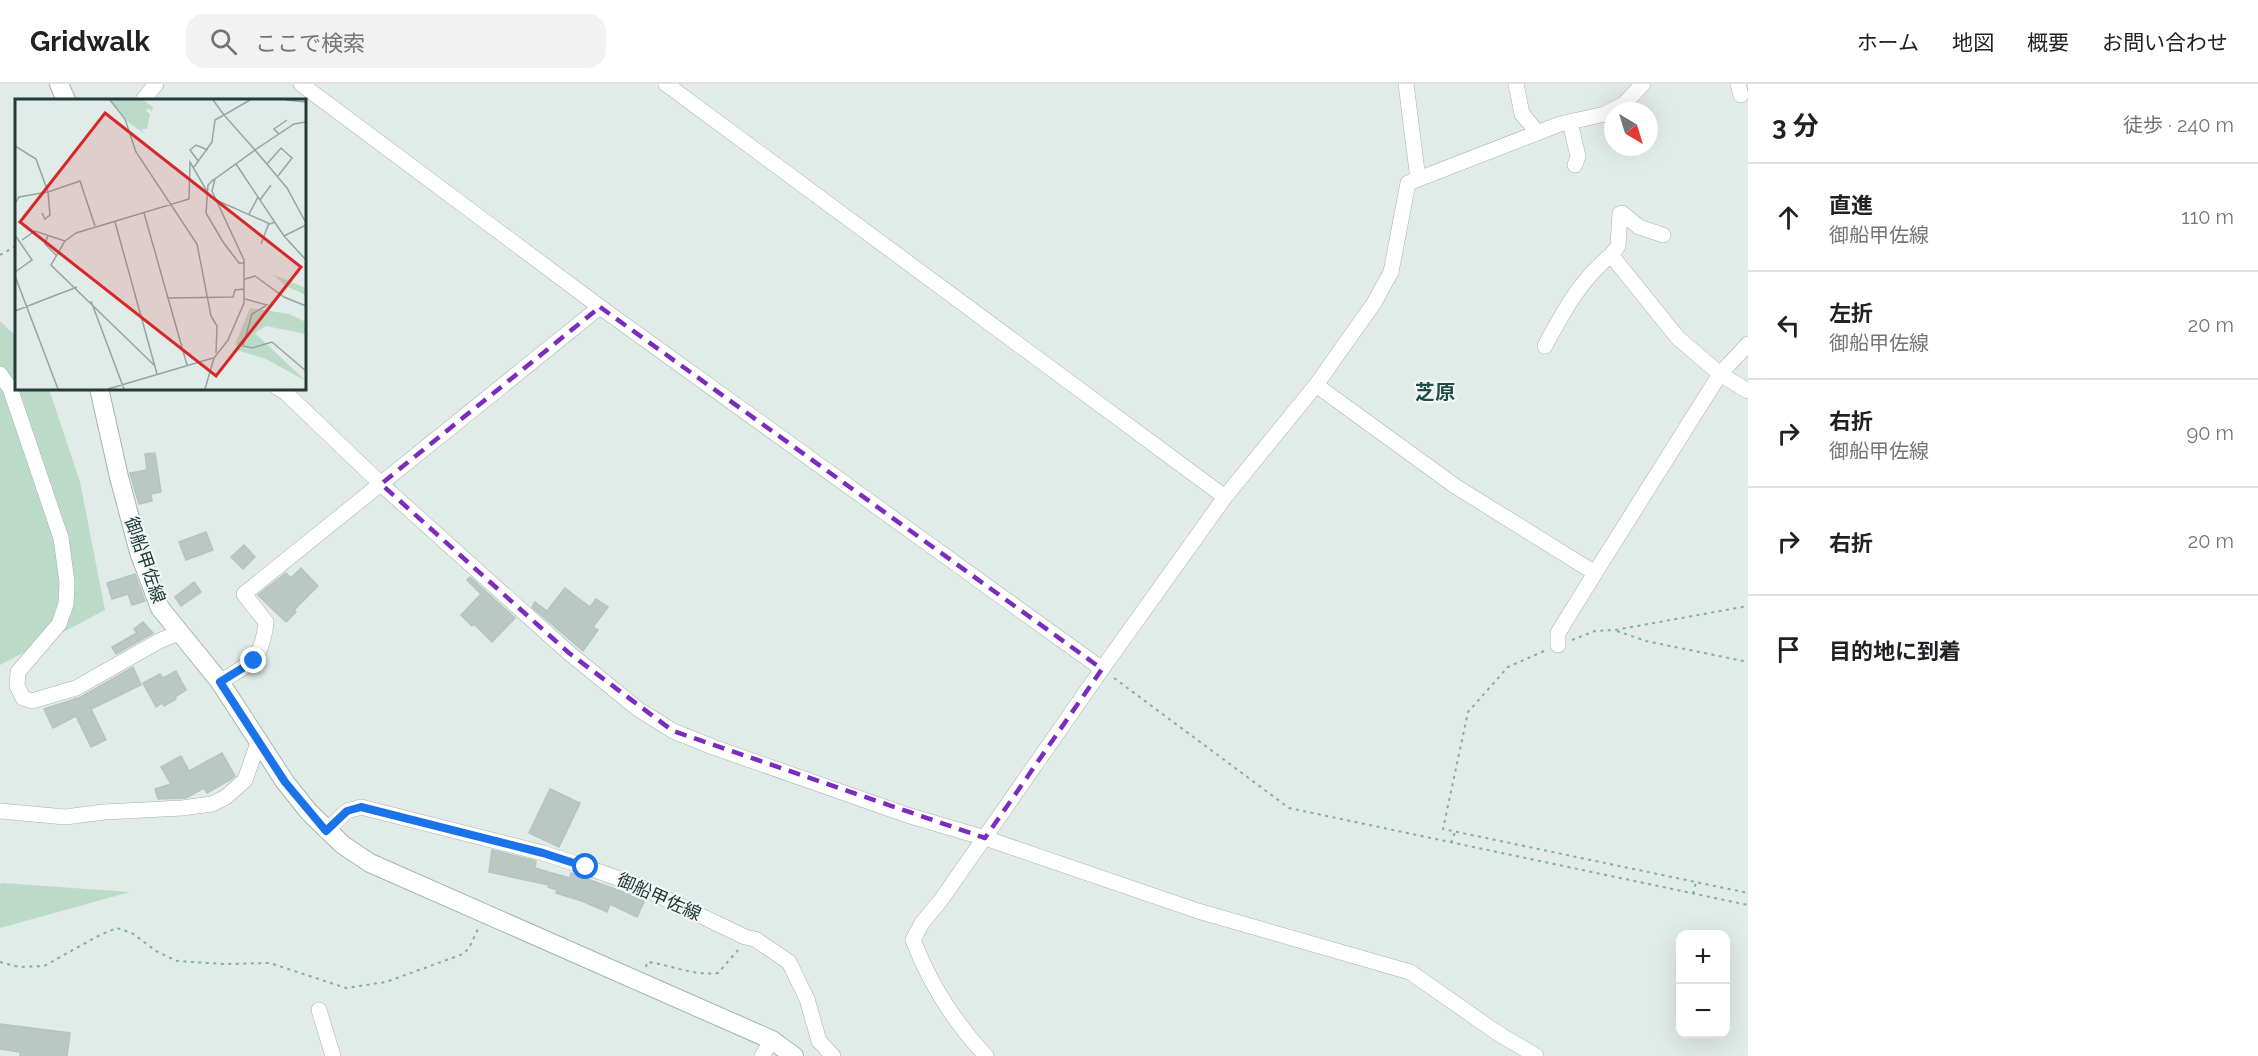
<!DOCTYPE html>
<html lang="ja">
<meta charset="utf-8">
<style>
:root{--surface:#fff;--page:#f2f2f2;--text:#202124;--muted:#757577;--line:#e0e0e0}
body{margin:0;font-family:Raleway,"Noto Sans JP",sans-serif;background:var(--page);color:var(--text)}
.controls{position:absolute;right:18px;bottom:18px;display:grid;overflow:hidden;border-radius:12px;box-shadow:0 6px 24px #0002}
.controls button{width:54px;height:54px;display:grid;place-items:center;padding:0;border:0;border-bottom:2px solid var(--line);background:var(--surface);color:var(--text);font:30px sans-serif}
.compass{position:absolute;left:1604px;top:18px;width:54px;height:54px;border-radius:50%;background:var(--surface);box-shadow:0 6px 24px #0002;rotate:142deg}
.stop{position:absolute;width:18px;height:18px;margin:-14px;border:4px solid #1a73e8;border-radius:50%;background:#fff}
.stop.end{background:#1a73e8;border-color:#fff;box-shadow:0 2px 6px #0008}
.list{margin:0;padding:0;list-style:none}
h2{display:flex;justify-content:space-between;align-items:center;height:78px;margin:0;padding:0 24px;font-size:26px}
h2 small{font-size:20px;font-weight:400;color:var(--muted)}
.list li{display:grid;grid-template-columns:39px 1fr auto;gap:18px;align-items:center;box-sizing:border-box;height:108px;padding:0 24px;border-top:2px solid var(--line)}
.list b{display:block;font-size:22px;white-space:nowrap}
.list p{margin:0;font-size:20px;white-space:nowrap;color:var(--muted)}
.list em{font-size:20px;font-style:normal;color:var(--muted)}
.icon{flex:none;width:33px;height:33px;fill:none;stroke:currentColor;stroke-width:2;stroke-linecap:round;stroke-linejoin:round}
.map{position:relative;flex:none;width:1748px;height:972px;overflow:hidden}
header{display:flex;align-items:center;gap:36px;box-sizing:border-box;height:84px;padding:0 30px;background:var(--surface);border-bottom:2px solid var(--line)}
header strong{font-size:28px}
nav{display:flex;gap:33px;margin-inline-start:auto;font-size:21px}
.search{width:420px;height:54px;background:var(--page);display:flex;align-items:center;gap:15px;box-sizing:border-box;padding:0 21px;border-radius:18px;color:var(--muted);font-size:22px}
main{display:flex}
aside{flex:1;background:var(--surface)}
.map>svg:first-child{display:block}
</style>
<header>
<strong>Gridwalk</strong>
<div class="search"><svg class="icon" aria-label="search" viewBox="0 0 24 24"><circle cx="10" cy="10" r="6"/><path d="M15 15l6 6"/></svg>ここで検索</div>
<nav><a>ホーム</a><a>地図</a><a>概要</a><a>お問い合わせ</a></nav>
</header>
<main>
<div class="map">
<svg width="1748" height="972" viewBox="0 0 1748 972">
<rect width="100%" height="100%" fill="#e1ebe8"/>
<!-- green -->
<g fill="#bbdbc8">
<polygon points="0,237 16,252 16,304 49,305 80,398 105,526 0,581"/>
<polygon points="3,799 130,808 0,844 0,800"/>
</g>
<!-- building -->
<g fill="#bac8c4" stroke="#b4c4c0" stroke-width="1.5">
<polygon points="155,369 161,408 151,410 152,417 139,420 130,389 147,386 145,370"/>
<polygon points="206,448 213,466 186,476 179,458"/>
<polygon points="244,461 255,473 243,485 231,473"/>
<polygon points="301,484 318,502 294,526 296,528 286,538 258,511 286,489 291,494"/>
<polygon points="135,490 145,517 132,521 128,510 112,515 107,499"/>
<polygon points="470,493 515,534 492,558 474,540 472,542 461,531 481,510 467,496"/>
<polygon points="194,498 201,508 181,522 175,513"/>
<polygon points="565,504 590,523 596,515 608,523 593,543 598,546 583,567 532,523 535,518 547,527"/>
<polygon points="143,538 153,549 116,570 112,563 137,549 134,545"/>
<polygon points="133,583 141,601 91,625 106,656 91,663 76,632 53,644 44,625 81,613"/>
<polygon points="176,587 186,606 175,613 176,615 164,622 162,619 156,623 143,599 160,590 163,594"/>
<polygon points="222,669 235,692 230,696 207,709 204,704 186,714 158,715 155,705 171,700 161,683 181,672 189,687"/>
<polygon points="550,705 580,719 559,763 529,749"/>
<polygon points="492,766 536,777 535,784 548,788 570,794 571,789 645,816 637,833 610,820 607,828 582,817 556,809 557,806 548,803 549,801 489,788"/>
<polygon points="0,940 70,949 67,972 20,972 20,968 0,965"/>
</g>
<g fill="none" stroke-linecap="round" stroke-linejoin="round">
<defs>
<g id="street">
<polyline points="301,0 600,223"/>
<polyline points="666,0 1225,413"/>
<polyline points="1406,0 1418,95"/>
<polyline points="1516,0 1522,30 1538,49"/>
<polyline points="1738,0 1741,11"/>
<polyline points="143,16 156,0"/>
<polyline points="1570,38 1578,72 1575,81"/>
<polyline points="1748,260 1720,290 1748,307"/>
<path d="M1545 262C1563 228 1581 195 1611 171"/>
<polyline points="0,290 10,304 61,454 67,498 66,520 59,540 18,588 17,602 23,614 32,617 76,604 159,557 181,548"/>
<polyline points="1316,301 1455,402 1595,489 1720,290 1678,254 1611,171 1618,162 1620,130 1622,129 1639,143 1663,151"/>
<polyline points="278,304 285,308 381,400 569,569 638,625 673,647 713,663 907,731 985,754 1198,827 1410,888 1496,948 1536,972"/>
<polyline points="1558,561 1558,549 1595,489"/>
<path d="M220 598C250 579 262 577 266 538L244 510 600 223 1102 585"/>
<polyline points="0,727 65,733 104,728 182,724 212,720 226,713 245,696 259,656"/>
<polyline points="326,747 347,727 361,723 543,769 586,783 637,801 745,853 755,855 789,878 807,915 819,957 833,972"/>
<polyline points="319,926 333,972"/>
<polyline points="762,972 772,956"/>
<path d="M986 972C954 938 930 900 913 856L922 839 941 816 1102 585 1225 413 1316 301 1374 219 1391 188 1408 99 1560 40 1605 30 1624 20 1643 0"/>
</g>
<g id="secondary">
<polyline points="59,0 66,16"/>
<polyline points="99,304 119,393 139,468 160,524 220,598 285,698 309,728 343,761 370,779 772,956 794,972"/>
</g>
</defs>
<!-- street casing -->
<use href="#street" stroke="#a4b3b0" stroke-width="16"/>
<!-- secondary casing -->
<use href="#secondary" stroke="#a0b6b1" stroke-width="20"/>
<!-- path -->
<g stroke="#83ada6" stroke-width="2" stroke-dasharray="3 4.5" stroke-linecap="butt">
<polyline points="0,171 16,162"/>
<polyline points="1617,547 1646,557 1748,578"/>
<polyline points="1572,556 1595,547 1615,546 1748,522"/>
<polyline points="1544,567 1508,583 1468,628 1443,745 1748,809"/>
<polyline points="1114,594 1289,724 1748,821"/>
<polyline points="1451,759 1455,748"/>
<polyline points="1693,810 1696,798"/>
<polyline points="0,878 19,883 44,882 100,851 117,844 132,849 156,867 177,877 223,880 270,879 346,904 386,898 463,870 469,864 479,843"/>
<path d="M646 883 647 878C673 881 691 892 718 889L738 866"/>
</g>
<!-- street -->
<use href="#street" stroke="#fff" stroke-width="15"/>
<!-- secondary -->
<use href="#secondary" stroke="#fff" stroke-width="18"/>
</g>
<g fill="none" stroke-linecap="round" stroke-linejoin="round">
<!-- route -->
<polyline stroke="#1a73e8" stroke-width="8" points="254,577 220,598 285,698 326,747 347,727 361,723 543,769 586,783"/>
</g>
<!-- marked area -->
<path fill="none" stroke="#7b2cbf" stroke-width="4.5" stroke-dasharray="12 8" stroke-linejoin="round" d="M600 223 1102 585 985 754 673 647 569 569 381 400Z"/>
<g text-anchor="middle" stroke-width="4.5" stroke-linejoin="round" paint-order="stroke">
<!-- street labels -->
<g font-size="18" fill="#223b38" stroke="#f1f8f5">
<text transform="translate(145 476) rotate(71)" y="6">御船甲佐線</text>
<text transform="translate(659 813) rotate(24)" y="6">御船甲佐線</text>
</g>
<!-- neighbourhood labels -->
<g font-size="20" font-weight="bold" fill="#1f4c47" stroke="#f1f8f5">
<text x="1435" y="315">芝原</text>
</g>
</g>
<!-- overview -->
<g transform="translate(15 15)">
<rect width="291" height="291" fill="#e1ebe8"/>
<path d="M96 1H128L138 8 137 13 133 9 131 12 135 15 132 30H126L130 35 114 24ZM257 175 291 189V196L271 187ZM235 209 274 215 291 223V235L251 227 240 234 291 282 251 260 222 251 221 243Z" fill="#bbdbc8"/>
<path fill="none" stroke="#95a5a2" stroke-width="1.5" d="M95 1 110 20 121 53 182 145 196 217 202 227 201 254M271 1 291 3M291 23 279 25 240 51 272 89 291 124M264 35 259 30 272 21M0 47 21 60 33 93 4 98 0 104M184 63 175 51 181 46 193 51M221 65 269 137 291 161M252 65 266 49 277 59 263 77M179 68 197 43 200 21 209 16 198 1M199 80 193 86 191 114 208 143 224 164H229M201 101 255 125 260 123M245 101 256 86M27 114 30 120 35 116 33 93 65 82 80 127M129 114 153 199 218 198 220 191 229 190M234 115 243 98M100 123 142 275M0 136 17 161 0 173M33 136 30 145 41 156M269 137 291 126M7 141 20 132 50 142M246 145 254 124M0 177 43 290M230 180 240 177 269 198 291 207M153 199 172 266M230 200 252 206 237 215 228 247 237 249 257 243 291 272M76 202 109 290M0 212 62 188M139 266 36 166 50 142 61 134 174 100 175 63 193 94M93 290 198 259M190 290 199 259 213 241 229 204V161L197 92 200 80 240 51 209 16 235 1"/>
<path fill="#d62828" fill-opacity="0.15" stroke="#d62828" stroke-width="3" d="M90 14 286 168 201 277 5 123Z"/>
<rect width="291" height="291" fill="none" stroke="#223b38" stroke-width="3"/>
</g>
</svg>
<div class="controls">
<button>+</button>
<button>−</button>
</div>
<svg class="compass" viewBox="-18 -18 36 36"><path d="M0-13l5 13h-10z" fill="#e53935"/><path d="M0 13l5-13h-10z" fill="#757577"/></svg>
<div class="stop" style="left:586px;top:783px"></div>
<div class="stop end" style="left:254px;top:577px"></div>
</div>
<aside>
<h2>3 分<small>徒歩 · 240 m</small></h2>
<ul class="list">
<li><svg class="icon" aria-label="ahead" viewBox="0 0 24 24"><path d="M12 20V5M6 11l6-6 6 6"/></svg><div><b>直進</b><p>御船甲佐線</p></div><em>110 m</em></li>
<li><svg class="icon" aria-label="left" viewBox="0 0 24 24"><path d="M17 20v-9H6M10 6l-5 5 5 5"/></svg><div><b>左折</b><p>御船甲佐線</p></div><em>20 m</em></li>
<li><svg class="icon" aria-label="right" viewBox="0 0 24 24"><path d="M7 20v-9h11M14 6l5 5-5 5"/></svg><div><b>右折</b><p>御船甲佐線</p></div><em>90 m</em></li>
<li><svg class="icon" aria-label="right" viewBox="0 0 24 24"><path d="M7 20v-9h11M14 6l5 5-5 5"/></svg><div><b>右折</b></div><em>20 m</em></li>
<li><svg class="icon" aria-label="arrive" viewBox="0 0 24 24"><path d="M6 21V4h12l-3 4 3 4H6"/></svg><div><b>目的地に到着</b></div></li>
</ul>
</aside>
</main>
